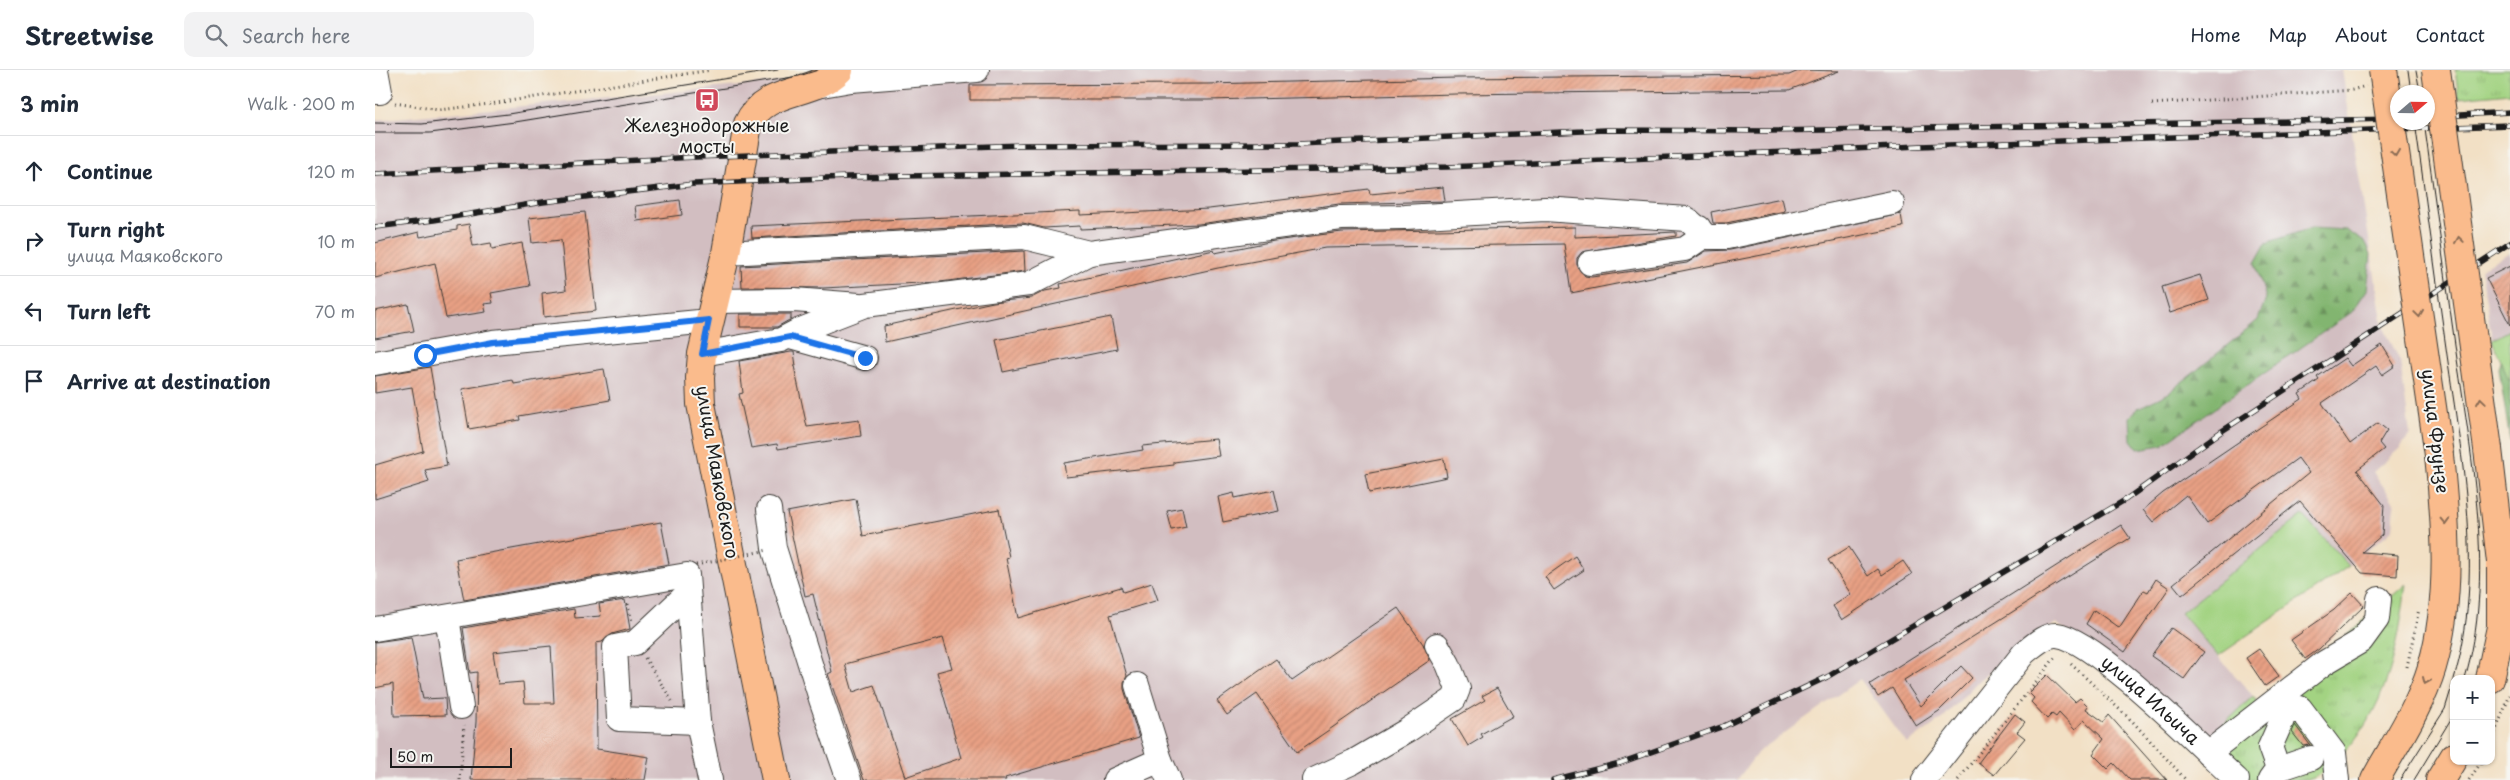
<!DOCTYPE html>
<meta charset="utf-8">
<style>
:root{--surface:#fff;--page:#f2f2f3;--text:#1f2937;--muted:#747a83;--line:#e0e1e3}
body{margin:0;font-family:"Playpen Sans",sans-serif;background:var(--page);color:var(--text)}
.controls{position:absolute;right:15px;bottom:15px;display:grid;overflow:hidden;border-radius:10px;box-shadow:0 1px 4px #0004}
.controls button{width:45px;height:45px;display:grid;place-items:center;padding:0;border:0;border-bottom:1px solid var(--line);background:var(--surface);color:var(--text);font:25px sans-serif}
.compass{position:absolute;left:2015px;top:15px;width:45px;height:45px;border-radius:50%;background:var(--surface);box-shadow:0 1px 4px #0004;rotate:70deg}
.scale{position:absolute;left:15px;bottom:12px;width:122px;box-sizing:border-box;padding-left:5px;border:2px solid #1c1c1c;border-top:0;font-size:14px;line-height:18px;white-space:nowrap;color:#1c1c1c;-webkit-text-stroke:4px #f6f6f2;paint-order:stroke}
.stop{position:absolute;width:15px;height:15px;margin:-11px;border:4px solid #1a73e8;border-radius:50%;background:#fff}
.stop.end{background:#1a73e8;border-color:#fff;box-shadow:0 1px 5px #0008}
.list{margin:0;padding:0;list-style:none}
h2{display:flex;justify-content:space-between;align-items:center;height:65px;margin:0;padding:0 20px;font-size:21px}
h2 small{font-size:16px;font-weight:400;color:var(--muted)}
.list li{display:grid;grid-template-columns:32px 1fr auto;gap:15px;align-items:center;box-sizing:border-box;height:70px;padding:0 20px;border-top:1px solid var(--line)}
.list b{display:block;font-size:19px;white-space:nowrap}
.list p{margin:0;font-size:16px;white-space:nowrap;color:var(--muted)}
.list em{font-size:16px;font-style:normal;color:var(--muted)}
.icon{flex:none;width:28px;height:28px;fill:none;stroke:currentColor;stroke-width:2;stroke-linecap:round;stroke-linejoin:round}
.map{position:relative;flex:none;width:2135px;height:710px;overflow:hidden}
header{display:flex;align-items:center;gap:30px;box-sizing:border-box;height:70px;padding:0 25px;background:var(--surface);border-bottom:1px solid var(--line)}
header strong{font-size:24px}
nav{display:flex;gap:28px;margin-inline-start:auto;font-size:18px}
.search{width:350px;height:45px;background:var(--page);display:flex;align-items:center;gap:12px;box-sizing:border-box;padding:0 18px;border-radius:10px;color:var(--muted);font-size:19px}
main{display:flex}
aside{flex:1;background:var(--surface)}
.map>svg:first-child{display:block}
</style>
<header>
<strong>Streetwise</strong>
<div class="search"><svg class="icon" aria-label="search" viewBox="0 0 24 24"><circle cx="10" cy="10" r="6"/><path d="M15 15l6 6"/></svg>Search here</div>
<nav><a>Home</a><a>Map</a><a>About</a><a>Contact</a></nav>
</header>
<main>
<aside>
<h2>3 min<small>Walk · 200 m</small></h2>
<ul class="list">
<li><svg class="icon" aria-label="ahead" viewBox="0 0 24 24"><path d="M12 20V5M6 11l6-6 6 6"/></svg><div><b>Continue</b></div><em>120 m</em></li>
<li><svg class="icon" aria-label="right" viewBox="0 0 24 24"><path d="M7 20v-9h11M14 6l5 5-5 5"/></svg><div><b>Turn right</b><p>улица Маяковского</p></div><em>10 m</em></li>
<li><svg class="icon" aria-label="left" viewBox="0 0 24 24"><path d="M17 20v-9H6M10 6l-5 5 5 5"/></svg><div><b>Turn left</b></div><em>70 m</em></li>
<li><svg class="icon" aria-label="arrive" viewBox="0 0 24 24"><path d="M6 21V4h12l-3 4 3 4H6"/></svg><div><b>Arrive at destination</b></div></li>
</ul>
</aside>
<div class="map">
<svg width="2135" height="710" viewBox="0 0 2135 710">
<defs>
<pattern id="grass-tufts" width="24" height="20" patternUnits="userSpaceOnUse" patternTransform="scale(1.25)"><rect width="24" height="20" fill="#a3d382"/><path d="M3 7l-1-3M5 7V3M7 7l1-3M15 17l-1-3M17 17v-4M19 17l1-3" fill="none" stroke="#8cb570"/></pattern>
<pattern id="forest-firs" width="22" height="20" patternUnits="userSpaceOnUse" patternTransform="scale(1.25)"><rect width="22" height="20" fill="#82b570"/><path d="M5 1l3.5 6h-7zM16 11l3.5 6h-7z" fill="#6a925b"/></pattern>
<pattern id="building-hatch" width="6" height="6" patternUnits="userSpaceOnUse" patternTransform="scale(1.25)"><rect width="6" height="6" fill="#e8a084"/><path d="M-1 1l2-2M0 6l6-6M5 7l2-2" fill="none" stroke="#c68971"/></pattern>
</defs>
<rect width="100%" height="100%" fill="#f6f6f2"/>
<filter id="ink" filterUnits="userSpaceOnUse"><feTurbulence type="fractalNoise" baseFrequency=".02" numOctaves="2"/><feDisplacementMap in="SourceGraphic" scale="10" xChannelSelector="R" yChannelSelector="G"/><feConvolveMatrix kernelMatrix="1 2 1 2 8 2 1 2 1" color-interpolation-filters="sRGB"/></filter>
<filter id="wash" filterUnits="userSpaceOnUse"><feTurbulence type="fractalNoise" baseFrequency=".0096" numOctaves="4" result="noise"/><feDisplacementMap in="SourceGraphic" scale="20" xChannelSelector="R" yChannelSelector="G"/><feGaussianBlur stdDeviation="1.12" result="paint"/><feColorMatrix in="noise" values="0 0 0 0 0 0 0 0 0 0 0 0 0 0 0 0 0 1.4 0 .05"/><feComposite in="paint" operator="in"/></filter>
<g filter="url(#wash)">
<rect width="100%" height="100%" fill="#f2e0c5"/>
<!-- industrial -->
<g fill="#d2bec1">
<polygon points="533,0 1967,0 2008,256 2025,291 2035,364 2024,379 1998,402 2020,433 2018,459 1974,496 1928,445 1806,544 1878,626 1833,670 1681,553 1605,609 1568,648 1532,674 1485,609 1383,682 1362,710 0,710 0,50"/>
<polygon points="2135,182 2135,260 2117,270 2106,198"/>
</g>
<!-- grass -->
<g fill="url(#grass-tufts)" stroke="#60784f">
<polygon points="2080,0 2135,0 2135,23 2084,28"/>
<path d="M2031 514C2023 579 2013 636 1966 686 1958 694 1947 705 1936 709 1926 710 1888 710 1875 710L1833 670 1878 626 1888 638Z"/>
</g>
<!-- forest -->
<g fill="url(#forest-firs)" stroke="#4f6846">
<polygon points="1936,158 1971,160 1991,173 1996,184 1992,220 1977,242 1787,375 1763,379 1756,370 1755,347 1763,338 1794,323 1883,250 1891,228 1880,193 1891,173"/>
<polygon points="2128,286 2135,287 2135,372 2124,298"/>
</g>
<!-- garden -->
<g fill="#a3d382" stroke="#60784f">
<polygon points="2135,260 2135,310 2134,310 2117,270"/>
<polygon points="1928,445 1974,496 1843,586 1806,543"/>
</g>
<g id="blocks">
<!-- building -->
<g fill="url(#building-hatch)" fill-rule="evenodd">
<polygon points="1426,0 1464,1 1414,20 1082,24 833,30 595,30 595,15 832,14 1082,8 1414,5"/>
<polygon points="1068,117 1070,131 964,134 824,154 705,159 705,156 669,158 648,153 377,168 376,156 705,141 705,145 834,139 994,119 995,124"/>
<polygon points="1407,128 1410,141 1351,153 1338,153 1336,142"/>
<polygon points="305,130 307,145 262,151 260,136"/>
<polygon points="210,142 221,241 169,247 167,223 191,220 186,170 157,173 154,148"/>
<polygon points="1526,144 1528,157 1196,223 1189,174 950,178 843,198 510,272 509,256 618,232 656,228 670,221 686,218 685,214 839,180 840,183 899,171 967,162 1200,157 1200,167 1301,162 1301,166 1207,182 1202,188 1202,195 1210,206 1217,207 1312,193 1331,181 1355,180"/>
<polygon points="94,154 98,176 116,173 117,179 147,173 155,216 116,223 118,233 109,234 111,242 71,248 60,193 0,208 0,173 44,162 45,167 82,160 82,156"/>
<polygon points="649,181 650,201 565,212 448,218 367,217 366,196"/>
<polygon points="2135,196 2135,255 2111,208"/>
<polygon points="1825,205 1834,230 1795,243 1787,217"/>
<polygon points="33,234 39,261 0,268 0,241"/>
<polygon points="365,244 416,244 416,249 402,257 365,257"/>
<polygon points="736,247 742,279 628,302 621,270"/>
<polygon points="2007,275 2020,296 2007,305 2001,296 1947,333 1975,374 2003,353 2012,360 2004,373 2009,379 1982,400 2009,435 2007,465 1987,482 2023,485 2022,506 1987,503 1925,431 1807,525 1798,514 1934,403 1923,388 1832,454 1811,425 1778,452 1768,440 1788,423 1927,329 1924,324 1944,310 1942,307 1970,288 1976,296"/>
<polygon points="416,282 419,282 421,296 419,296 432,357 484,350 486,366 403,379 402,374 376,378 364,324 368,323 364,291"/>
<polygon points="55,297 72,396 50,400 54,412 0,429 0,395 48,381 37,317 0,323 0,306"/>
<polygon points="229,299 235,330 144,346 145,350 94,359 87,319 138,310 139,314"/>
<polygon points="841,369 844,386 799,392 799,395 691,407 689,393 768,380 767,376"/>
<polygon points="1069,389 1072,407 994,423 990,404"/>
<polygon points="899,420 904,441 848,452 843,427 859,423 860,428"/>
<path d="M481 429 488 466 624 439 634 487 631 488 643 548 746 517 748 522 777 513 783 530 735 545 752 606 749 612V619L764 668 630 708 631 710H489L453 604 457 602 438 524 430 526 412 442ZM568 568 577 598 562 602 586 688 530 707 499 615 478 622 470 594Z"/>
<polygon points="807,438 811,457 797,460 792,441"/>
<polygon points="286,452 294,494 89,530 81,489"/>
<polygon points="1746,455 1755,468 1529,610 1546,636 1586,596 1597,608 1564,641 1541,656 1517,618 1503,627 1495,614"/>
<polygon points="1474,477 1493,506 1503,499 1507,505 1528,491 1537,504 1467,550 1458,536 1476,524 1453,490"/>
<polygon points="1200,486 1209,500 1179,520 1170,507"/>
<polygon points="1781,509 1794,518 1750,582 1711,554 1719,540 1744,558 1769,520 1773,522"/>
<polygon points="1977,523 1989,536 1944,579 1930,589 1916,570 1959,540"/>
<path d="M250 530 255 559 237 564 227 572 221 573 222 679 274 687 270 710H96L101 652 102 602 95 603 88 558 199 539 200 548 226 546 224 534ZM176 576 179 633H150L148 612 123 614 118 582Z"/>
<polygon points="1023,538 1048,574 1055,590 922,682 882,624 852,645 842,631 901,589 917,611"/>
<polygon points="1796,558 1829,582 1809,609 1776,586"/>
<polygon points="36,567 48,629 70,628 71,645 19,646 18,614 0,618 0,572"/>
<polygon points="1884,579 1904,606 1890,616 1871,588"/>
<polygon points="1672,605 1700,632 1705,628 1713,636 1711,639 1729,652 1734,645 1792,710 1755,710 1739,693 1733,699 1718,684 1729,669 1709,650 1700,660 1684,643 1681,647 1677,644 1672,649 1656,632 1659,628 1654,623"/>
<polygon points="1122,618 1138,646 1106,664 1108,667 1093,676 1077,649 1110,630 1107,626"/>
<polygon points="1640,644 1650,652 1642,662 1650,668 1619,705 1603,693"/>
<polygon points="1920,655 1935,675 1928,676 1917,662"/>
</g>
</g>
</g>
<g filter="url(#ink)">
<use href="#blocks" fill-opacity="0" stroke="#3c3935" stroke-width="1"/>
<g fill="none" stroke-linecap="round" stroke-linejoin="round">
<defs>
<g id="minor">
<polyline points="441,16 476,10 602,0"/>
<polyline points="0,22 5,22 1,0"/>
<polyline points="351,183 649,167 714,183 966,148 1030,147 1170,139 1312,149 1332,167 1352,167 1517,133"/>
<polyline points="1215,193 1310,179 1323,170 1324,158"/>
<polyline points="339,231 419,230 484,235"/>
<polyline points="415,267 490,288"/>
<polyline points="327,284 406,270 423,261 490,235 654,214 714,183"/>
<polyline points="0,293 118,272 334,251"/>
<polyline points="394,439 399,478 446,629 474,710"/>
<polyline points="312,524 260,573 240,577 244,649 323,652"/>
<polyline points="72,547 86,637"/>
<polyline points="0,559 312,505 323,652 335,710"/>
<polyline points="1920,641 1925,638 1959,683 1962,710"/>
<polyline points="1833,683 1949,593 1986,571 2002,549 2004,529"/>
<polyline points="785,690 794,710"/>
<polyline points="1903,699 1936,688"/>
<polyline points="740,710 785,690 762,615"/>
<polyline points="939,710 978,692 1033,660 1079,629 1083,619 1073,594 1062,575"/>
<path id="s1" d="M1549 710 1649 583C1658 576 1670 564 1682 565 1720 569 1829 680 1862 710"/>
<polyline points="1895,710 1903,699 1895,677 1907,650"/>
</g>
<g id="major">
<polyline points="2113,379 2126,492 2126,557 2115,609"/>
<path d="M401 710 326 334 325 308 327 284 351 183 373 54C389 17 439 26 464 0"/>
<path d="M2000 710C2020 674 2045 637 2057 597 2077 528 2071 455 2064 385"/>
<polyline points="2065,710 2079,687"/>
</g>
</defs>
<!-- minor casing -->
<use href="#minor" stroke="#3c3935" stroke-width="26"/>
<!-- major casing -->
<use href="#major" stroke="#3c3935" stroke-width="30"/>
<!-- path -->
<g stroke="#3c3935" stroke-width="3" stroke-dasharray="1 4" stroke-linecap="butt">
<polyline points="20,33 64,40 115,34 336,0"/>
<polyline points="1777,34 1977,20 1991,16"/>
<polyline points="253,534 256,550"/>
<polyline points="270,588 297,631"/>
<polyline points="1696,594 1758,652 1811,710"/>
<polyline points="2032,597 2044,539"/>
<polyline points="2116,672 2135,625"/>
<polyline points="85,710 89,655"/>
<polyline points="1583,710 1682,585"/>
<polyline points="2094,710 2107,691"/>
</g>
<!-- minor -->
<use href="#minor" stroke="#fff" stroke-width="24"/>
<!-- major -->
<use href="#major" stroke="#fabb8c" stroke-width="28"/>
<!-- tram -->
<g stroke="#1c1c1c" stroke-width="1">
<polyline points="2033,0 2036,22"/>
<polyline points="2041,0 2045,22"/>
<path d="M2040 52C2051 130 2061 208 2072 285 2087 390 2110 505 2079 609"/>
<path d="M2049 52C2060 131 2071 210 2082 289 2097 391 2120 508 2090 609"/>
<polyline points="0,53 47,54 133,44 403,0"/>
<polyline points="0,63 55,63 140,52 424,6 443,0"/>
<polyline points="2025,710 2070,639 2079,610"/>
<polyline points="2039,710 2079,644"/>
</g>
<defs>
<g id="rail">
<polyline points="2052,47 2135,42"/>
<polyline points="0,104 321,87 647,75 923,74 1231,60 1393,61 2022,49"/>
<polyline points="0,157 59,150 168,132 319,114 472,107 1072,97 1545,76 2135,55"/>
<polyline points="1178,710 1245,693 1349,656 1452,607 1750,430 1847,361 2135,173"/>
</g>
</defs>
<!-- rail casing -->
<use href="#rail" stroke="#1c1c1c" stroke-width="5.5"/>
<!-- rail -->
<use href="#rail" stroke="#f6f6f2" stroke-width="4" stroke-dasharray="11" stroke-linecap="butt"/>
<defs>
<g id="major-bridge">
<polyline points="2008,0 2064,385"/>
<polyline points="2061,0 2113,379"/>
</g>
</defs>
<!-- major-bridge casing -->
<use href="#major-bridge" stroke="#3c3935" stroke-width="30" stroke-linecap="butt"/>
<!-- path-bridge -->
<polyline stroke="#3c3935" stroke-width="3" stroke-dasharray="1 4" stroke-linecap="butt" points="321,495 393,480"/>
<!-- major-bridge -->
<use href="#major-bridge" stroke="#fabb8c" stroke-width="28"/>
</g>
<!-- one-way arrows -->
<defs><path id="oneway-chevron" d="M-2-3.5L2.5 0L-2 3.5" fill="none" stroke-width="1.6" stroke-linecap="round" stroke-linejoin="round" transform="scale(1.25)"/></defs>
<g stroke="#8b6c54">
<use href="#oneway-chevron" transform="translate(2020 83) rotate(82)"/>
<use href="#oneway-chevron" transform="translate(2084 170) rotate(-98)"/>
<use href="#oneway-chevron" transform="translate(2044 244) rotate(82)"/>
<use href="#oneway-chevron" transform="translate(2106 331) rotate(-98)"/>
<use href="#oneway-chevron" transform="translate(2070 451) rotate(88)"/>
<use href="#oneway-chevron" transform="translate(2051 611) rotate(113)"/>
</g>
</g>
<g fill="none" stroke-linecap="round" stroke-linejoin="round" filter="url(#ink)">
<!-- route -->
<polyline stroke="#1a73e8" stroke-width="6" points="50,285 118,272 334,250 327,284 415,267 490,288"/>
</g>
<!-- icons -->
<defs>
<symbol id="bus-square" viewBox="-11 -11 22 22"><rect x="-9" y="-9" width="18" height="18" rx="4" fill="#d1495b" stroke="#f6f6f2"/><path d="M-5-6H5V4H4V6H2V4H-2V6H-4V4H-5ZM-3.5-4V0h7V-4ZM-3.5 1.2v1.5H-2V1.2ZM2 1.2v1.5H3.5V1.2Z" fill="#fff"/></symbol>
</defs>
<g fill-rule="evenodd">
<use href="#bus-square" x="318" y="16" width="28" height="28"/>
</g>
<g text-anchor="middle" stroke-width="4" stroke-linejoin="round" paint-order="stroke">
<!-- poi labels -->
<g font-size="18" fill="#1c1c1c" stroke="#f6f6f2">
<text x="332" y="62">Железнодорожные<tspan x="332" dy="21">мосты</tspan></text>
</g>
<!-- street labels -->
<g font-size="18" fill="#1c1c1c" stroke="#f6f6f2">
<text transform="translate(2060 361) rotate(83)" y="6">улица Фрунзе</text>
<text transform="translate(342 402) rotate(80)" y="6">улица Маяковского</text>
<text dy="6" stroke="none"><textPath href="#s1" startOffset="315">улица Ильича</textPath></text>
</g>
</g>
</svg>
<div class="controls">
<button>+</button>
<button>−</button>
</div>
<svg class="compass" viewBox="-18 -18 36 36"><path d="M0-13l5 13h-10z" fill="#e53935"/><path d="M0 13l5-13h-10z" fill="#747a83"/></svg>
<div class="scale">50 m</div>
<div class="stop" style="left:50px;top:285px"></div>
<div class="stop end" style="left:490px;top:288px"></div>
</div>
</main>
